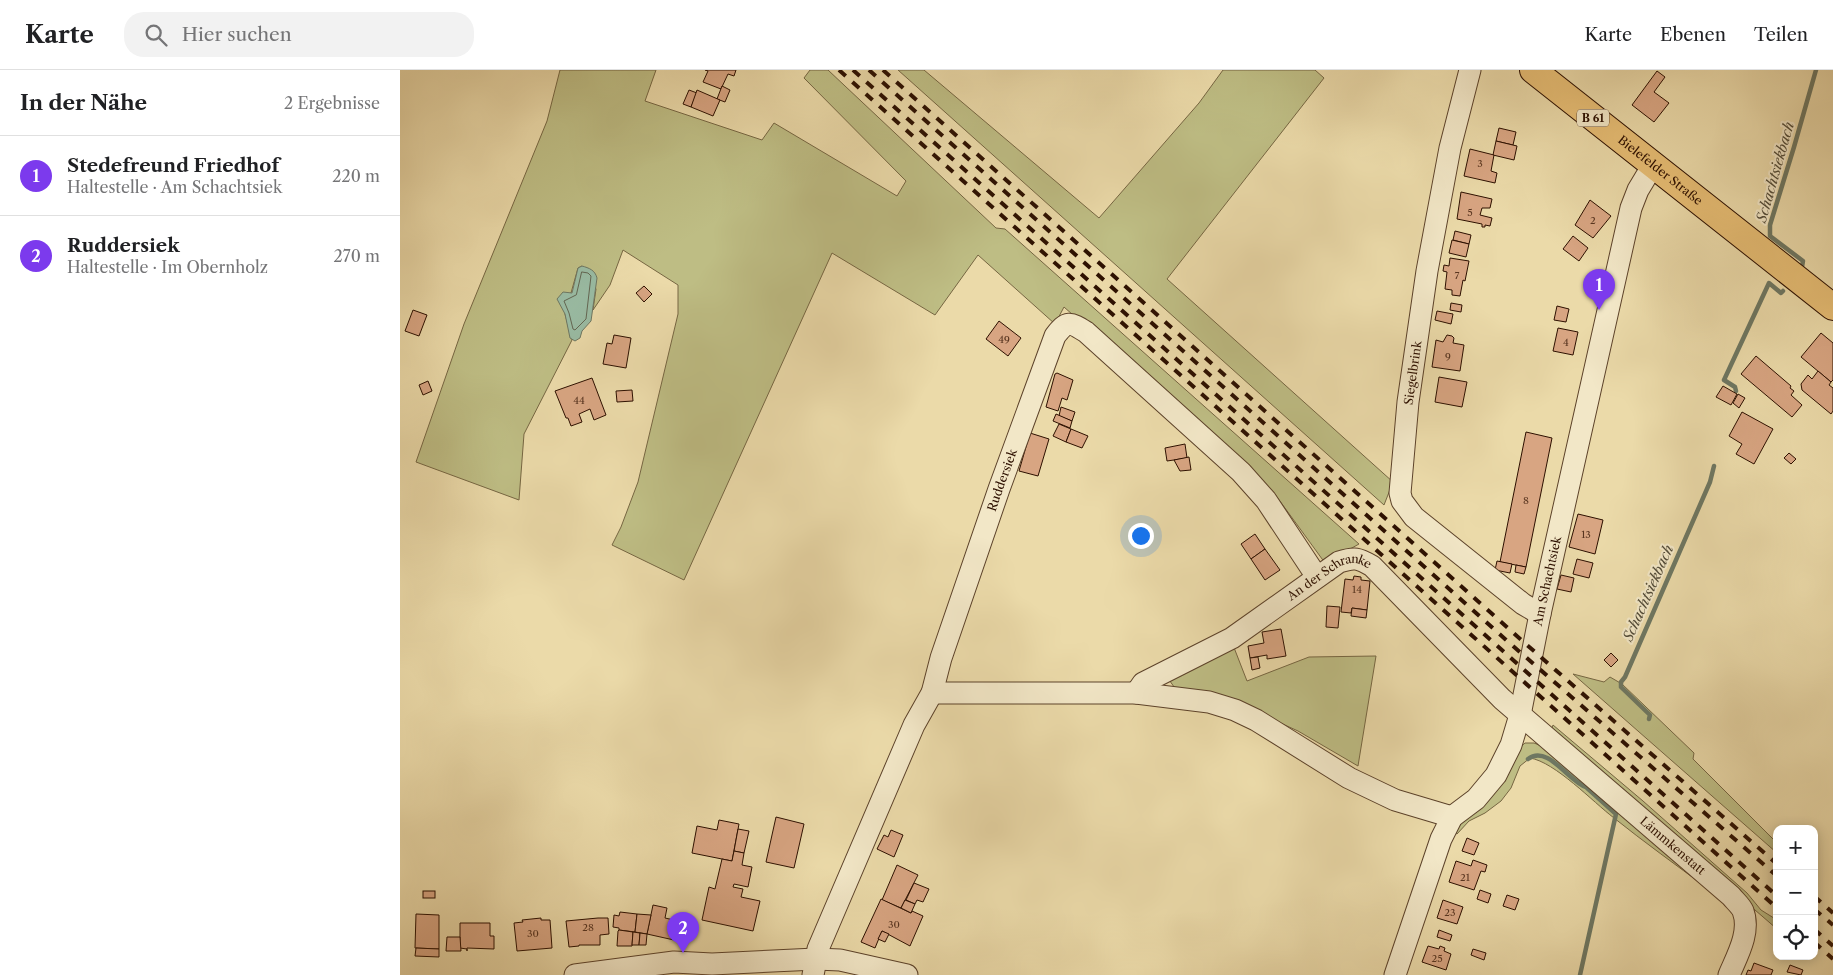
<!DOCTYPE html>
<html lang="de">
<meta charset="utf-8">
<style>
:root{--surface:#fff;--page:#f2f2f2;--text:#202124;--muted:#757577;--line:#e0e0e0;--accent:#7c3aed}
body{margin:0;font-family:"Libre Caslon Text",serif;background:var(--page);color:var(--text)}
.controls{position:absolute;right:15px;bottom:15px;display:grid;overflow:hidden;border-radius:10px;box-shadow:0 2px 12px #0003}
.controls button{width:45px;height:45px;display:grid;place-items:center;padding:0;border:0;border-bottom:1px solid var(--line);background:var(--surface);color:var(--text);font:25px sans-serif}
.you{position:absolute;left:740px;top:465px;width:18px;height:18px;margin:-12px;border:4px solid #fff;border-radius:50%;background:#1a73e8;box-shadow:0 0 0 8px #1a73e833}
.badge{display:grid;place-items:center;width:32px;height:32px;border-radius:50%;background:var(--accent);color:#fff;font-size:16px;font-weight:700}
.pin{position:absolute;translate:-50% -41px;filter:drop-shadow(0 1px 2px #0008)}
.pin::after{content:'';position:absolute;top:26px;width:18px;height:15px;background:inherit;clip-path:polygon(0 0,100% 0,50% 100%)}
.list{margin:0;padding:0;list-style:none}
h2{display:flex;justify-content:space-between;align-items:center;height:65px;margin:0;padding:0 20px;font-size:21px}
h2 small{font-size:16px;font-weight:400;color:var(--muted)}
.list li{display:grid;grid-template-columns:32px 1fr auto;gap:15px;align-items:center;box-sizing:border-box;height:80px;padding:0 20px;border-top:1px solid var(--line)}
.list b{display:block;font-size:19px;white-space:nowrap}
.list p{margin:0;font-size:16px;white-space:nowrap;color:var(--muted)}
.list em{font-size:16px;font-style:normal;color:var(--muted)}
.icon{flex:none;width:28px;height:28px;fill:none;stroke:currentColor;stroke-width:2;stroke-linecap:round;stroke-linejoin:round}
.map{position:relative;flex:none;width:1433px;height:905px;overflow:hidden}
header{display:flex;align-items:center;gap:30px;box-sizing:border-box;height:70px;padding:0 25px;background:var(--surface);border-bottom:1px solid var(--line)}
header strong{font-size:24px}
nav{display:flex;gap:28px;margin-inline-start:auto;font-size:18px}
.search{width:350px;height:45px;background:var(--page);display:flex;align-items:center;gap:12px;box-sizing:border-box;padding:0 18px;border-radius:20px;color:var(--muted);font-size:19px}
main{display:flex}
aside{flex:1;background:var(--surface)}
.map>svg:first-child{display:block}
</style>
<header>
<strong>Karte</strong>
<div class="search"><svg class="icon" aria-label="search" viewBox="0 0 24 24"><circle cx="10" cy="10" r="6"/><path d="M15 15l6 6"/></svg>Hier suchen</div>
<nav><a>Karte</a><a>Ebenen</a><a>Teilen</a></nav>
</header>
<main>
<aside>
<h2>In der Nähe<small>2 Ergebnisse</small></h2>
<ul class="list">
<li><span class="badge">1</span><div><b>Stedefreund Friedhof</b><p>Haltestelle · Am Schachtsiek</p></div><em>220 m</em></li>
<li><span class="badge">2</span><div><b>Ruddersiek</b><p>Haltestelle · Im Obernholz</p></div><em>270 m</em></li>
</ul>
</aside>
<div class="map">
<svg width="1433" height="905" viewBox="0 0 1433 905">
<rect width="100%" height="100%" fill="#ebdaa9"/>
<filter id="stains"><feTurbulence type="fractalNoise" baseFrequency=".004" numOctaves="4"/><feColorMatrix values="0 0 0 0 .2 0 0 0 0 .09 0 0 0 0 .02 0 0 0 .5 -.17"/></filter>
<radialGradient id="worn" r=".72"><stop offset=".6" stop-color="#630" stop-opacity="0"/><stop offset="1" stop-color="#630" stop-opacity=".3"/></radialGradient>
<!-- green -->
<g fill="#bebd84" stroke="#766642">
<polygon points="160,0 256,0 245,31 362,70 374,53 497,126 506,111 404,8 410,0 428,0 596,158 605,159 959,474 925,493 874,423 664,237 655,254 578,185 535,245 432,183 284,510 212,475 221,457 238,412 278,244 278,215 223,180 210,215 193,240 196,219 182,196 178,198 171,223 168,224 165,244 172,270 124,364 119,430 16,392 64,254 147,51"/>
<polygon points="498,0 524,0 699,148 799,33 823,0 915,0 924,8 767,209 993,412 984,435"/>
<polygon points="833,575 847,611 909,587 976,586 958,696 898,661 843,636 777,621 767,607"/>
<polygon points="1173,604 1204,612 1210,607 1222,614 1294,683 1293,689 1377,773 1377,783"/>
<polygon points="1153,655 1243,731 1347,823 1361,840 1377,850 1377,859 1150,663"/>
<path d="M1125 673H1134L1144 677 1307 818C1276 795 1244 772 1214 748 1193 732 1155 692 1130 688L1120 696 1111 718 1101 731 1085 743 1069 751 1057 764 1054 762 1100 710 1117 680Z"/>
</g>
<!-- water -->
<path fill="#99bba3" stroke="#6e7762" d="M182 196C189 198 195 200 197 208L191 251 182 261 180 268 175 271 170 268 165 244 157 229 163 222 172 223 178 198Z"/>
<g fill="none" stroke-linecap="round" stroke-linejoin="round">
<!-- shore -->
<polygon stroke="#636652" stroke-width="1" points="182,202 188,203 191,206 186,249 175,260 173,259 169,243 164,231 176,225"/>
<!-- stream -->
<g stroke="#6e7762" stroke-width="4.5">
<polyline points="1402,197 1403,191 1370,166 1370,155 1394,77 1416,0"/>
<polyline points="1336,321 1335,317 1324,310 1369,213 1381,223 1383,221"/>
<polyline points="1249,649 1250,645 1221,617 1221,612 1225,607 1310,412 1314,396"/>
<path d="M1128 689C1148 674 1169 712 1186 717L1216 744 1180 905"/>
</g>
</g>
<!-- building -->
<g fill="#d8a582" stroke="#2d1000">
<polygon points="305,0 336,0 334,6 328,4 321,19 303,12 308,1"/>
<polygon points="1257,1 1265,7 1254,22 1269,33 1254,52 1232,35"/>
<polygon points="322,16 330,20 325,32 317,29"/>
<polygon points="289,20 297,23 291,37 283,34"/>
<polygon points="297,20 320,30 313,46 291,37"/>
<polygon points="1099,58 1116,62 1113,75 1096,71"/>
<polygon points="1096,71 1117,76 1114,90 1093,85"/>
<polygon points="1070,79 1094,85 1091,101 1097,103 1095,113 1064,106"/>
<polygon points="1061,122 1092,129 1090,138 1082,138 1080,145 1092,148 1090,156 1085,155 1085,157 1082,157 1082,154 1057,149"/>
<polygon points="1190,130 1211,146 1193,168 1175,155"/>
<polygon points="1055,161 1071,165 1069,174 1053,170"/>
<polygon points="1173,166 1188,178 1179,191 1163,179"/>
<polygon points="1052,170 1069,174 1066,187 1049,183"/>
<polygon points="1050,188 1069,191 1065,211 1063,210 1060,226 1052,225 1052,220 1045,219 1047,202 1043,201 1044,195 1049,196"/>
<polygon points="244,216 252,224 244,232 236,223"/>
<polygon points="1051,233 1062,235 1061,242 1050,240"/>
<polygon points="1157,236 1169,239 1166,252 1154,250"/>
<polygon points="13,240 27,245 19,266 5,261"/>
<polygon points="1037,241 1053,244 1051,254 1035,250"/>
<polygon points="599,251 621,268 608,286 586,269"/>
<polygon points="1158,258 1178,262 1173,285 1153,281"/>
<polygon points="1421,263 1433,273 1433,310 1431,312 1401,287"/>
<polygon points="214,265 231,268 226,298 203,294 207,273 212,274"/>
<polygon points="1047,265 1052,266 1054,268 1053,273 1064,275 1060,301 1032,297 1036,270 1043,272"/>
<polygon points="1356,286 1391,316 1390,318 1394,321 1391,325 1402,335 1392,347 1341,304"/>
<polygon points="1418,301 1431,312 1429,315 1433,318 1433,341 1431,344 1402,320 1401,314 1408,305 1412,309"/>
<polygon points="657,303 673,310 667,330 662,328 658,341 646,337 655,304"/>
<polygon points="1039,307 1067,312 1062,337 1035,332"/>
<polygon points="192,308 206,345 194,350 190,339 179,344 182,352 171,356 168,348 166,348 155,321"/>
<polygon points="28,311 32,321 23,325 19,315"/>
<polygon points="1323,316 1337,324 1331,335 1316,327"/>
<polygon points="232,320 233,331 217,332 216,321"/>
<polygon points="1338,324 1345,328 1339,338 1333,333"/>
<polygon points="661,337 675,342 672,351 659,346"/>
<polygon points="1342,342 1373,359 1354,394 1336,384 1342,374 1329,366"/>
<polygon points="656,344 672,351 670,358 653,351"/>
<polygon points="659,354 671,359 666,372 653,366"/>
<polygon points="671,359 688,366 682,378 666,372"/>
<polygon points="1126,362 1152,368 1126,497 1100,492"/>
<polygon points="630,363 649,369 638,406 619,401"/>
<polygon points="785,374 787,388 767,391 765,378"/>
<polygon points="1389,383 1396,389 1391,394 1384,388"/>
<polygon points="789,387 791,400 780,401 774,390"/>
<polygon points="1178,444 1203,450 1195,484 1169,477"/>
<polygon points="855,464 865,479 851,489 841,474"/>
<polygon points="865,479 880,500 865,510 851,489"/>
<polygon points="1177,489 1193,493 1189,508 1173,504"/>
<polygon points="1097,491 1112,494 1110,503 1095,500"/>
<polygon points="1116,495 1126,497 1124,504 1115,502"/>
<polygon points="1161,505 1174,508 1171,522 1157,519"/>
<polygon points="954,506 961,507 961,510 970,511 967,540 952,538 951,543 941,542 945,509 953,510"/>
<polygon points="927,536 940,537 938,558 926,557"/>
<polygon points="952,538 967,540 966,548 951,546"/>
<polygon points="881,559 886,586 867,589 867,585 850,588 848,576 864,573 862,562"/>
<polygon points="1211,583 1218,590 1211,597 1204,590"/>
<polygon points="858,587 860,598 852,600 850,588"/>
<polygon points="376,747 404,754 394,798 366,792"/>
<polygon points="319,750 339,754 332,791 292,783 297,756 317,760"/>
<polygon points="338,759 349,761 344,783 334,781"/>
<polygon points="491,760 503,765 494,787 477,779 484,765 488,767"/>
<polygon points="1067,768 1079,773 1074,785 1062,781"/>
<polygon points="334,781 344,783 342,795 352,797 348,817 334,814 333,817 343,819 341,827 360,831 353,861 302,850 309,817 315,819 322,789 332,791"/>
<polygon points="1073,790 1087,795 1085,802 1081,801 1074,820 1049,812 1056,791 1071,796"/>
<polygon points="497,795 518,805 501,838 482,830"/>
<polygon points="514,813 529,819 523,832 517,830 515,834 506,830"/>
<polygon points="1080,820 1091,824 1088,833 1077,829"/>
<rect x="23" y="821" width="12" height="7"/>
<polygon points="1107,825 1119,829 1115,840 1103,836"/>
<polygon points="481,829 511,843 512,841 523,846 510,876 482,861 475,878 461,872"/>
<polygon points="505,830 515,834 511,843 501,838"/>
<polygon points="1043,830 1063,837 1057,854 1037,848"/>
<polygon points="253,835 267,838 265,848 287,853 283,872 247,864"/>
<polygon points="220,842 237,844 235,862 219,860 219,858 213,857 214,845 219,846"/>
<polygon points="16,844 39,845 39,879 15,878"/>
<polygon points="237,844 251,845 247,864 235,862"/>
<polygon points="141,848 141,850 150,850 152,878 117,881 114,853 123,852 122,850"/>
<polygon points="198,848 208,848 209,864 200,865 200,875 179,875 179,876 169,877 166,851"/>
<polygon points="60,853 90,853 90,866 94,866 94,879 67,878 67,881 67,879 60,878"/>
<polygon points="219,860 233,862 232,876 217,876 218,861"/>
<polygon points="1039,860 1052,865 1050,871 1037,867"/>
<polygon points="482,861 489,864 485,872 478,869"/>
<polygon points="233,862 240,863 239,875 232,875"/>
<polygon points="240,863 247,864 246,875 239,875"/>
<polygon points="47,867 60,867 61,881 46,881"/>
<polygon points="1028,876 1039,879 1040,876 1045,878 1044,881 1051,884 1046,900 1022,892"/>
<polygon points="16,878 39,879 39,887 15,886"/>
<polygon points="1073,879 1086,883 1084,890 1071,885"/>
<polygon points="1354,893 1373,900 1371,905 1346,905 1348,900 1351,901"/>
<polygon points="1390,895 1403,900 1401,905 1387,902"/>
</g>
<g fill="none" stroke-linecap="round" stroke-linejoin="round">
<defs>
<g id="minor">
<polyline points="1070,0 1050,78 1027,201 1008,332 1000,423 1002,431 1014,447 1123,534 1140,544"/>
<polyline points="532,623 736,623 809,632 835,640 856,650 949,708 995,730 1052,747"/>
<path id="s1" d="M736 623 743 613 832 568 939 492C955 487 958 488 972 496L1102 629 1331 826C1335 831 1341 836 1343 841 1351 862 1337 886 1329 905"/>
<polyline points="175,905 274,892 312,894 416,889 440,890 507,905"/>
<path id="s2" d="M413 905 418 879 514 655 532 623 541 588 599 419 655 266C667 250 670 252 686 262L841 402 866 430 917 507"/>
<path id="s3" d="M995 905 1041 769 1052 747 1076 729 1096 705 1111 675 1120 645 1140 544 1231 138 1238 120 1253 95"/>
</g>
<g id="major">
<path id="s4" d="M1133 0 1433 237"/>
</g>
</defs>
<!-- minor casing -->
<use href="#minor" stroke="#5c422a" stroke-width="23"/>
<!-- major casing -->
<use href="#major" stroke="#2d1000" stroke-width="28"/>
<!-- minor -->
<use href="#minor" stroke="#f2e7c7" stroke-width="21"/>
<!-- major -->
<use href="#major" stroke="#e6bd74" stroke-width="26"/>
<!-- rail -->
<g stroke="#2d1000" stroke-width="4" stroke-dasharray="9 9" stroke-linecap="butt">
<polyline points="439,0 1377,838"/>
<polyline points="453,0 1377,826"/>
<polyline points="469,0 1105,569 1377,806"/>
<polyline points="483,0 1127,575 1377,794"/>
<polyline points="1414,826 1433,843"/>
<polyline points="1414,839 1433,855"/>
<polyline points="1414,859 1433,876"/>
<polyline points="1414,872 1433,889"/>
</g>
</g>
<g text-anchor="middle" stroke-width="4" stroke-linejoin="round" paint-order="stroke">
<!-- number labels -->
<g font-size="10" fill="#583520">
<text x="1080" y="97">3</text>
<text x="1070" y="146">5</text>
<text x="1193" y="154">2</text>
<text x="1057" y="209">7</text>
<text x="604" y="273">49</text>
<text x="1166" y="276">4</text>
<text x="1048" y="290">9</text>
<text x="179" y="334">44</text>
<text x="1126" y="434">8</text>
<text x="1186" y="468">13</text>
<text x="957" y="523">14</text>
<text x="1065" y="811">21</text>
<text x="1050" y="846">23</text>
<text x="494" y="858">30</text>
<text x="188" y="861">28</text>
<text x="133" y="867">30</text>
<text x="1037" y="892">25</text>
</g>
<!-- shield labels -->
<rect fill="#f2e7c7" stroke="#68503c" stroke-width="1" x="1177" y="39.5" width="32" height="17" rx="4"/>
<g font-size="11" font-weight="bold" fill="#2d1000">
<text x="1193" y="52">B 61</text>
</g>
<!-- street labels -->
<g font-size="12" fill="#2d1000" stroke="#f2e7c7">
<text dy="4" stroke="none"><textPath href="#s4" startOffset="162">Bielefelder Straße</textPath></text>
<text transform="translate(1013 303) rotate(-82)" y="4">Siegelbrink</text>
<text dy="4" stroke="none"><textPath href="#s2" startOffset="531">Ruddersiek</textPath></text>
<text dy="4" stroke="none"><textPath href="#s3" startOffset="431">Am Schachtsiek</textPath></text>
<text dy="4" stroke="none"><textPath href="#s1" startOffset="229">An der Schranke</textPath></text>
<text dy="4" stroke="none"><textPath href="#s1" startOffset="689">Lämmkenstatt</textPath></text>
</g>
<!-- water labels -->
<g font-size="14" font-style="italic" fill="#534c39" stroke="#f2e7c7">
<text transform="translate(1375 102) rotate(-74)" y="5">Schachtsiekbach</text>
<text transform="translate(1248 523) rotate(-66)" y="5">Schachtsiekbach</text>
</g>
</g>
<rect width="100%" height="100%" filter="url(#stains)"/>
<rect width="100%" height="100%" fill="url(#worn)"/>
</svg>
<div class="controls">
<button>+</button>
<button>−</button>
<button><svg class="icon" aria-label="locate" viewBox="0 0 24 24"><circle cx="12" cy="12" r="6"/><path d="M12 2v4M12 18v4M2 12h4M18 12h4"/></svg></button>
</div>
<div class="you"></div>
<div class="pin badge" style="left:1199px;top:240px">1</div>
<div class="pin badge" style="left:283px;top:883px">2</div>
</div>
</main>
